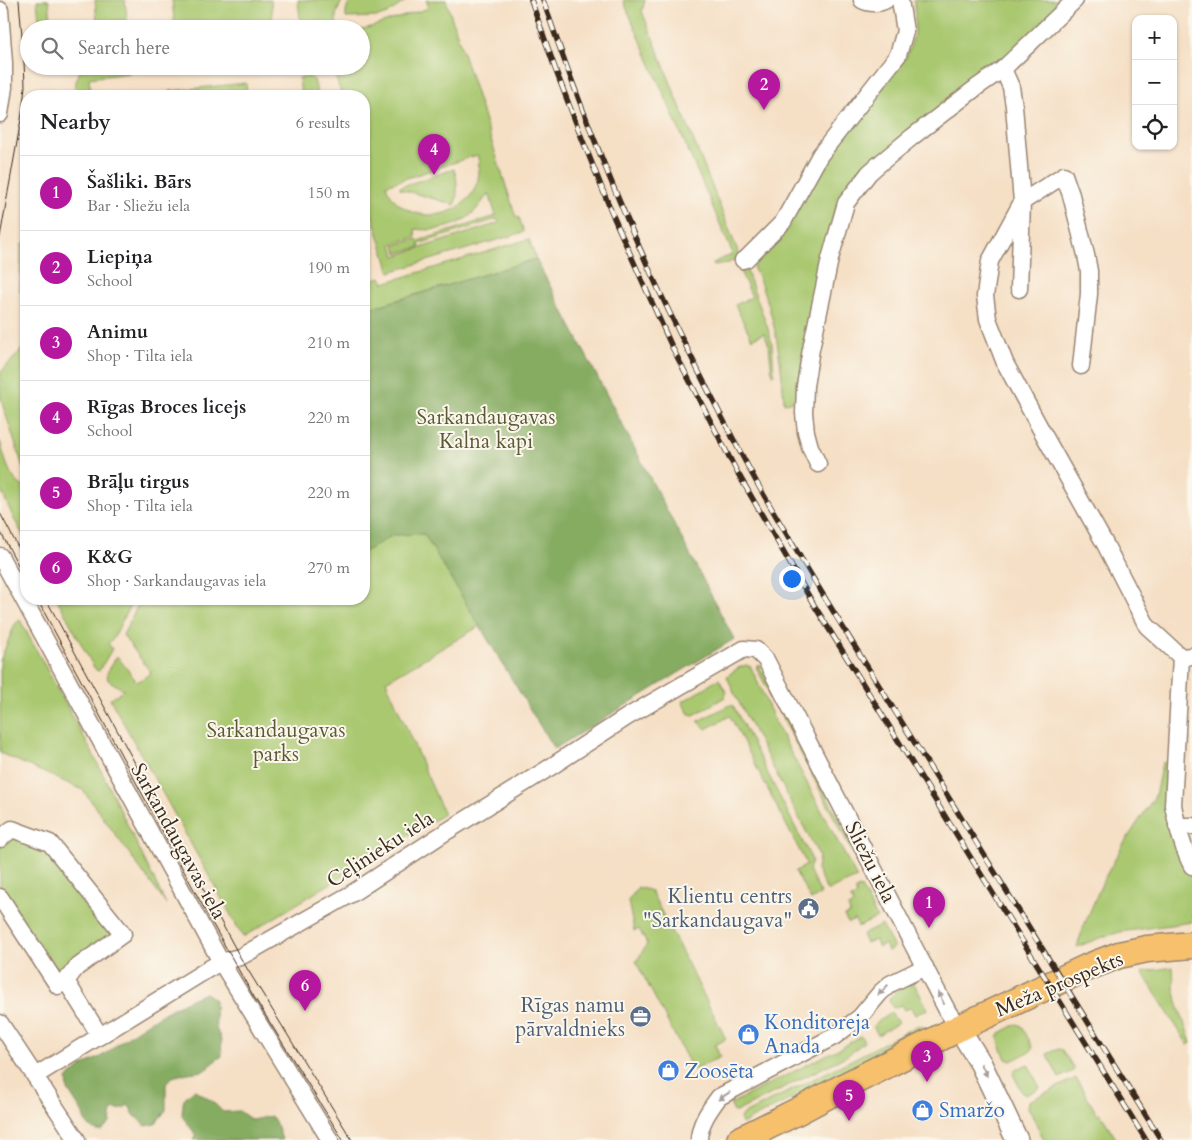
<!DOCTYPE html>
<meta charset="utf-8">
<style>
:root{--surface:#fff;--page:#f6f6f6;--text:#202124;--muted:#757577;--line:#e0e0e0;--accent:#b5179e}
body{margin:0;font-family:Cardo,serif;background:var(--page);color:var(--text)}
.controls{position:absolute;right:15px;top:15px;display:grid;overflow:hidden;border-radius:10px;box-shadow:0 1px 4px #0004}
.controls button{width:45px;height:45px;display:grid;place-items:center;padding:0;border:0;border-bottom:1px solid var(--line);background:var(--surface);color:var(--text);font:25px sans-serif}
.you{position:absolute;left:791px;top:578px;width:18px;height:18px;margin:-12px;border:4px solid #fff;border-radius:50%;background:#1a73e8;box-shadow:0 0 0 8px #1a73e833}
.badge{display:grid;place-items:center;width:32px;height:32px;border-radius:50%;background:var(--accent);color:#fff;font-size:16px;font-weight:700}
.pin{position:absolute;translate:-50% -41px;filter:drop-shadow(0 1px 2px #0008)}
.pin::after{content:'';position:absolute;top:26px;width:18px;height:15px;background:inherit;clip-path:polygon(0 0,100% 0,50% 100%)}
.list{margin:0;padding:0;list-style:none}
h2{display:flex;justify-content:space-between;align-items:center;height:65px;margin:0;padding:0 20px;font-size:21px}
h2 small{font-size:16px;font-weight:400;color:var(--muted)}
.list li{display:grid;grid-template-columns:32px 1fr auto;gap:15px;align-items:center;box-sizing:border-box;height:75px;padding:0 20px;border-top:1px solid var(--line)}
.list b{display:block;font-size:19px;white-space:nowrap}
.list p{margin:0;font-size:16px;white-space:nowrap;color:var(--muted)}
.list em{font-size:16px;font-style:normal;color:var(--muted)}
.icon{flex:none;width:28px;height:28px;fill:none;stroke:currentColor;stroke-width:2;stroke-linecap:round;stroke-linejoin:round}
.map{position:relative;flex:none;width:1192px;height:1140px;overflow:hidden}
.search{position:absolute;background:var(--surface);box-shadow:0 1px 4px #0004;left:20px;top:20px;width:350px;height:55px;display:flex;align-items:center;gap:12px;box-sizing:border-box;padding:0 18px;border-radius:28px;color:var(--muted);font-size:19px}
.panel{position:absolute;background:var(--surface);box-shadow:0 1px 4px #0004;left:20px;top:90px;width:350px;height:515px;border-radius:20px}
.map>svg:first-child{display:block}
</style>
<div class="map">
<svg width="1192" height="1140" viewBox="0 0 1192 1140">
<rect width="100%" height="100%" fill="#fbf7ec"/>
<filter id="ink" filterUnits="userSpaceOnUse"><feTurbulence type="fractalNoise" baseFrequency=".02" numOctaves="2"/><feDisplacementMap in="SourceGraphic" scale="10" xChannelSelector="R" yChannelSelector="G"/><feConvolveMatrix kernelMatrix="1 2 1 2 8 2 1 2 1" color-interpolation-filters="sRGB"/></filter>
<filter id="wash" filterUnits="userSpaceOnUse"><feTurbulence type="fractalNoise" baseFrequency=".0096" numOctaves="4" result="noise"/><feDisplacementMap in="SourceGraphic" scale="20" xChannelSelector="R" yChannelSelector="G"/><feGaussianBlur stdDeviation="1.12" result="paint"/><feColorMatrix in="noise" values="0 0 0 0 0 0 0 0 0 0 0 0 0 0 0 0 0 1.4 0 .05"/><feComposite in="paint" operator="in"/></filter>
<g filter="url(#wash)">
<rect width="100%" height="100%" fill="#f5dfc5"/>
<!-- green -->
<g fill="#a9c86f" stroke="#727946" fill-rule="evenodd">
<polygon points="37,0 49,0 51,19 58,19 59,29 40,29"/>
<polygon points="95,0 125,0 127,20 97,22"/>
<polygon points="172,0 271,0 273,24 228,29 175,29"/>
<polygon points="298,0 342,0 336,15 336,29 301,29"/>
<polygon points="350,0 407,0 387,14 378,17 346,18 346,11"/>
<path d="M426 0H446L516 217H519L524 232 390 272 364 189 371 187 364 164V96H342L332 66H361V30L429 8ZM477 155C479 160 479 164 479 170 478 220 404 233 386 185ZM489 193 496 216 418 241 417 239 395 245 397 253 420 247 419 244 497 219 499 223 395 256 392 244 416 237 415 229C435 232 459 227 474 212 480 206 484 199 489 193Z"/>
<polygon points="623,0 645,0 642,11 739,254 738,258 728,263 714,265 713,263 733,254"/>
<path d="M914 0H1064L1013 50 896 143 841 197 835 211 828 233 813 298 799 394C795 401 792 402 784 403 782 369 778 339 769 307 764 293 760 279 753 267L770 249 789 221 823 164 906 57C916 36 916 23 914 0Z"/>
<path d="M83 66H128L129 73 89 78 91 96H75C74 84 77 76 83 66Z"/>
<polygon points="309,77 311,77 314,80 318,96 301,96 299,78"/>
<polygon points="246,83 247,96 170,96 170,91"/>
<path d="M454 169C458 181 458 192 455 205L400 189V187Z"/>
<polygon points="26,236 26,291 20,292 21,245 26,244"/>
<polygon points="529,239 536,259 364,310 364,282 381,277 384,283"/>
<polygon points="746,269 767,326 772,343 774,374 772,375 769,345 764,333 752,339 735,305 752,297 740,271"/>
<polygon points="26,345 26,472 24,470 1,400 0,373"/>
<path d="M0 441C5 457 8 480 26 488V541L14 519 0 488Z"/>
<polygon points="424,534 480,626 386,681 444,814 243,937 110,699 124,690 108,680 107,673 117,656 137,682 151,673 123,635 141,599 364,599 364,552 393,535"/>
<polygon points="57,599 133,599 113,639 108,643 112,649 99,671 96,670 93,666"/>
<polygon points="20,620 93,754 166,904 83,790 0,753 0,661 15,624"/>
<polygon points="746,665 751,667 777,726 857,878 827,891 817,870 819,856 734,693 727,676 738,668"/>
<polygon points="759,665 905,947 902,948 756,667"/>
<polygon points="719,679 726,692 725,697 694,715 689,714 682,702"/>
<polygon points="730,705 733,705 812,860 809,870 821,894 811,900 795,871 807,865 730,716 706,729 698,721"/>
<polygon points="1171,762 1180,854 1192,878 1192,922 1120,932 1097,939 1077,947 1083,928 1103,881 1123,845 1155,796 1162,763"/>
<polygon points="13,834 47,845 118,933 59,975 0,887 0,846"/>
<polygon points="638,887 651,891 726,1039 715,1045 720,1057 693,1070 636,962 647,944 639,929 634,931 628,901"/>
<polygon points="861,887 877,918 858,927 855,920 848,923 844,916 850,913 848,907 853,904 851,898 857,895 855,890"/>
<polygon points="882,925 894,948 888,951 885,944 879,947 875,940 866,943 862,935"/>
<polygon points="1173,967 1174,987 1177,1001 1191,1043 1188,1045 1142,972"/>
<polygon points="913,982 928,1009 915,1015 911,1008 904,1010 901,1005 893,1008 889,1000 897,990"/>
<polygon points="891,1012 898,1023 878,1035 873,1026"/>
<polygon points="1017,1024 1022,1026 1033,1048 1031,1051 1011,1061 1006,1059 998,1039 1000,1033"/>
<polygon points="918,1025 923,1026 925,1031 742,1124 740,1118 742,1115 867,1052"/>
<polygon points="861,1036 864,1042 848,1055 736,1112 734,1112 730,1104 838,1049"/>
<polygon points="1058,1049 1062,1050 1074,1068 1073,1071 1059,1078 1047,1054"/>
<polygon points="1028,1064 1040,1088 1026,1095 1022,1093 1013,1074 1015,1070"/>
<polygon points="1076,1078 1097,1114 1100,1113 1117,1140 1044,1140 1028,1107 1029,1101"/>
</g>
<!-- forest -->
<g fill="#86ac62" stroke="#606b40">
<polygon points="536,259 734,639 554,749 424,534 393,535 364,552 364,310"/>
<path d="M206 993 215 1000 216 1028 221 1040 222 1056 215 1061 209 1067 203 1071 188 1073 172 1077 166 1084V1110L155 1124 146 1126 134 1115 130 1107 127 1105C123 1112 117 1108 112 1110L110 1123 102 1131H97L92 1129 85 1121 82 1112 68 1090 67 1080C78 1065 91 1063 105 1054 110 1051 115 1046 120 1042 145 1024 177 1003 206 993Z"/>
<path d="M195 1090 213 1102 223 1112 239 1111 252 1120 271 1116 278 1127 282 1140H193L196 1135 182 1116C183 1101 182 1097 195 1090Z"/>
</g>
</g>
<g filter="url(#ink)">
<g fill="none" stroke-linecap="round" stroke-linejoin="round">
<defs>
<g id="minor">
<path d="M862 0C869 4 879 4 886 0"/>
<polyline points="0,10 4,63 4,87 0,114"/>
<polyline points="1003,69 1011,87 1014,106 1022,202 990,261 985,296 988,319 1005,363 1045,437 1105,544 1147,626 1181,657 1192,656"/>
<polyline points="743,260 746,259 783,222 820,155 898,55 905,31 900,0"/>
<polyline points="1019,289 1022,202 1064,175 1071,195 1086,255 1089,271 1089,294 1081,366"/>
<polyline points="818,464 810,447 806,432 804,413 805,386 811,349 830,259 846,203 869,173 878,165 912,137 977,87 1003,69 1075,0"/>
<polyline points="0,556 221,962 330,1140"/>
<path d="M1181 657 1173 805C1177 826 1182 847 1192 866"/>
<polyline points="1177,826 1192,826"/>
<polyline points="0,839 12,829 50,843 123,934 76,968 66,981"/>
<polyline points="0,897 58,986 66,981 100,1036"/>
<polyline points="0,1023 77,1140"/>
<polyline points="35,1076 210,968 221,962 240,957 351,894 441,835 549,768 627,717 744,649 756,650 766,660 914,947 948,1012 959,1028"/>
<path d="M699 1140C699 1124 710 1109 719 1097L835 1036 860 1017 880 993 890 984 925 967"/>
</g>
<polyline id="tertiary" points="959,1028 981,1064 1017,1140"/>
<polyline id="primary" points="740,1140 802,1109 847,1085 959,1028 1088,967 1119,955 1147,949 1192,945"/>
</defs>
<!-- minor casing -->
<use href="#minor" stroke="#988472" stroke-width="19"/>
<!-- tertiary casing -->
<use href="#tertiary" stroke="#988472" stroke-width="24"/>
<!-- primary casing -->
<use href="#primary" stroke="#988472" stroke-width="29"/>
<!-- minor -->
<use href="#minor" stroke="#fff" stroke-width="16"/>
<!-- tertiary -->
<use href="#tertiary" stroke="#fff" stroke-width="21"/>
<!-- primary -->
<use href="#primary" stroke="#f7c06c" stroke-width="26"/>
<!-- tram -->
<g stroke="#3b2a1e" stroke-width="1">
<polyline points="0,237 22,114 25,86 24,61 19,0"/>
<polyline points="0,513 26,562"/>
<polyline points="0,531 26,580"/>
<polyline points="37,599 212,923 254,997 343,1140"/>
<polyline points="46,599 240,957 352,1140"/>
</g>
<defs>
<g id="rail">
<polyline points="531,0 556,71 583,141 614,218 672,347 736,470 814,605 1146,1140"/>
<path d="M543 0C582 113 626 225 679 332 704 383 730 434 757 483 813 582 874 677 934 774 1009 896 1085 1018 1161 1140"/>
</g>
</defs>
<!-- rail casing -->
<use href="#rail" stroke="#3b2a1e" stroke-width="5.5"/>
<!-- rail -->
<use href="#rail" stroke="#fbf7ec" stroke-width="4" stroke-dasharray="11" stroke-linecap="butt"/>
</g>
<!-- one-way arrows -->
<defs><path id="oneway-solid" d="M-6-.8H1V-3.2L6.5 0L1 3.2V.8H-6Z" transform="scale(1.25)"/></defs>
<g fill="#a79f9a">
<use href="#oneway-solid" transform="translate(883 990) rotate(135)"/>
<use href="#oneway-solid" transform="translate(941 998) rotate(-117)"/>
<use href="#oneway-solid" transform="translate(984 1070) rotate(64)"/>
<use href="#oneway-solid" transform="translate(724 1096) rotate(146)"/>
</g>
</g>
<!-- icons -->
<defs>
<symbol id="civic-disc" viewBox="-11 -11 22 22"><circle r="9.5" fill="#5c6f8a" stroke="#fbf7ec"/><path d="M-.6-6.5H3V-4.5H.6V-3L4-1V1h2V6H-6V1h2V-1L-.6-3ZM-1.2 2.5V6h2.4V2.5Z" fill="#fff"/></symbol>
<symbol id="office-disc" viewBox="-11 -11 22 22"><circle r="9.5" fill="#5c6f8a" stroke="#fbf7ec"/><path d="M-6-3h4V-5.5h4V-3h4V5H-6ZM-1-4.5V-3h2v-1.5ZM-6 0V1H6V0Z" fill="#fff"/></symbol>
<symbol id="shop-disc" viewBox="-11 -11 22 22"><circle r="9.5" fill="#3f7fe0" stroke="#fbf7ec"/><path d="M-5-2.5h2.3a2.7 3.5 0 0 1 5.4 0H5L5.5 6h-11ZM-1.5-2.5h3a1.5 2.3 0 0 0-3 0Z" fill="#fff"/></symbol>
</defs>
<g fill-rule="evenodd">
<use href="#civic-disc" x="796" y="896" width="25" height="25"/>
<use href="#office-disc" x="628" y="1004" width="25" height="25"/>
<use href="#shop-disc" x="736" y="1022" width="25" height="25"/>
<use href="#shop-disc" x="656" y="1058" width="25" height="25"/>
<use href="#shop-disc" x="910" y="1098" width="25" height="25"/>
</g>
<g text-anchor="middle" stroke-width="4" stroke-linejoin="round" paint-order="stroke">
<!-- park labels -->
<g font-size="21" fill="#5c5936" stroke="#fbf7ec">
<text x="486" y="424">Sarkandaugavas<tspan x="486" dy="24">Kalna kapi</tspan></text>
<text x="276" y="737">Sarkandaugavas<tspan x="276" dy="24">parks</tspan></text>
</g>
<!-- street labels -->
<g font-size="21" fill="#3b2a1e" stroke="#fbf7ec">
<text transform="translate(179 841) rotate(61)" y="7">Sarkandaugavas iela</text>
<text transform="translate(380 849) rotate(-33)" y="7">Ceļinieku iela</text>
<text transform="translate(871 862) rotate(63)" y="7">Sliežu iela</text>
<text transform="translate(1059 984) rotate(-23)" y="7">Meža prospekts</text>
</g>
<!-- service labels -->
<g font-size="21" fill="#4e5e75" stroke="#fbf7ec" text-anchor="end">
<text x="792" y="903">Klientu centrs<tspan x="792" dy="24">"Sarkandaugava"</tspan></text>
<text x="625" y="1012">Rīgas namu<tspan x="625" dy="24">pārvaldnieks</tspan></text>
</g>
<!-- shop labels -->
<g font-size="21" fill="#366cbe" stroke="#fbf7ec" text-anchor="start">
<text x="764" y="1029">Konditoreja<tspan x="764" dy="24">Anada</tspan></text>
<text x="684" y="1078">Zoosēta</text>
<text x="939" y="1117">Smaržo</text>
</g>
</g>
</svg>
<div class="controls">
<button>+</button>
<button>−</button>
<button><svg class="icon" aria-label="locate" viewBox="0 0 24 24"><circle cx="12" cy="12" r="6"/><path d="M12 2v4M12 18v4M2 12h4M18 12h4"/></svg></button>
</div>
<div class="you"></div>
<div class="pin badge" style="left:929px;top:928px">1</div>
<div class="pin badge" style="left:764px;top:110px">2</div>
<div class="pin badge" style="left:927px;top:1082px">3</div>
<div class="pin badge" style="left:434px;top:175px">4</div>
<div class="pin badge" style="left:849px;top:1121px">5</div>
<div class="pin badge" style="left:305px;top:1011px">6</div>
<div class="search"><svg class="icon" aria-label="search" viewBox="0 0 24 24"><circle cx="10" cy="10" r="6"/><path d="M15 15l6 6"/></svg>Search here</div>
<section class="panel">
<h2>Nearby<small>6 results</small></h2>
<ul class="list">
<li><span class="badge">1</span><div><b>Šašliki. Bārs</b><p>Bar · Sliežu iela</p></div><em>150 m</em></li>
<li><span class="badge">2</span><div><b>Liepiņa</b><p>School</p></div><em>190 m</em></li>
<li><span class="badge">3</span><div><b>Animu</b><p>Shop · Tilta iela</p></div><em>210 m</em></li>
<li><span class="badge">4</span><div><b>Rīgas Broces licejs</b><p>School</p></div><em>220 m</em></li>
<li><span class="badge">5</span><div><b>Brāļu tirgus</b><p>Shop · Tilta iela</p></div><em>220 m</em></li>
<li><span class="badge">6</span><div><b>K&amp;G</b><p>Shop · Sarkandaugavas iela</p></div><em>270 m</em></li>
</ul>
</section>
</div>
